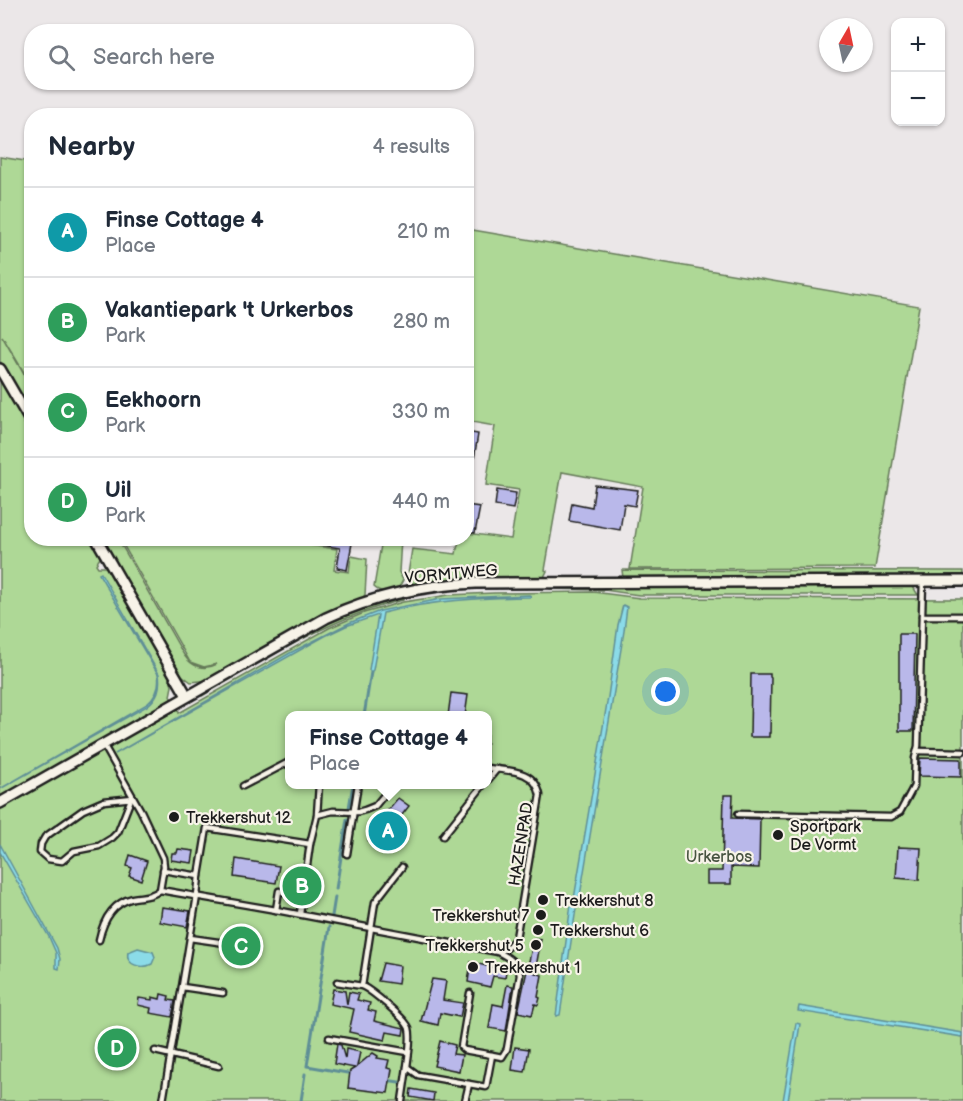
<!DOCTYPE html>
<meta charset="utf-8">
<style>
:root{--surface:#fff;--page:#f6f6f7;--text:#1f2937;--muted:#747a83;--line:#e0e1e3;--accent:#ea580c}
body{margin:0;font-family:"Balsamiq Sans",sans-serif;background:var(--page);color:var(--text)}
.controls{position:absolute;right:18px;top:18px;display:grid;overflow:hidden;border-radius:12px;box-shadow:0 2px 4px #0004}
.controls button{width:54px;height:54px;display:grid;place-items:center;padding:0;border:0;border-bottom:2px solid var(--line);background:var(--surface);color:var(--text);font:30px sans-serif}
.compass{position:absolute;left:819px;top:18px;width:54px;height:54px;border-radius:50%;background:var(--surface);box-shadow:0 2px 4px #0004;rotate:9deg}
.you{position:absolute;left:666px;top:692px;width:21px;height:21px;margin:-15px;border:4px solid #fff;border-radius:50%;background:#1a73e8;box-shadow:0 0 0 9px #1a73e833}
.badge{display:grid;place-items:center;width:39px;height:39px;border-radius:50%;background:var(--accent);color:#fff;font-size:20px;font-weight:700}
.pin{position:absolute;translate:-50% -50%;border:3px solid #fff;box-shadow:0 2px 6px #0006}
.popup{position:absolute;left:285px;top:711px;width:207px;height:78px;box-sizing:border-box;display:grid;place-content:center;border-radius:12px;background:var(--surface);filter:drop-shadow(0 2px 4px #0005);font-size:20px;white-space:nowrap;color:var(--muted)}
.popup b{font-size:22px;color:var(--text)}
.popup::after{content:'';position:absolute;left:50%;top:100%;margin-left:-12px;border:12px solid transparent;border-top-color:var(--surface)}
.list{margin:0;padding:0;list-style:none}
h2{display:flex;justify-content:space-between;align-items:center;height:78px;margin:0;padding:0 24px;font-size:26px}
h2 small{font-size:20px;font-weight:400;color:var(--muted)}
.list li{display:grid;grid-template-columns:39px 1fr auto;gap:18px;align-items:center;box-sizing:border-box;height:90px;padding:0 24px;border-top:2px solid var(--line)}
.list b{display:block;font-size:22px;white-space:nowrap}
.list p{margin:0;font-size:20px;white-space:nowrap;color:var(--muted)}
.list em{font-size:20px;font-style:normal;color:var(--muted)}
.icon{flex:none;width:33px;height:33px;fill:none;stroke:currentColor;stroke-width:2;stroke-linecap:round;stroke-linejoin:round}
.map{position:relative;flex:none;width:963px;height:1101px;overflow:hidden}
.search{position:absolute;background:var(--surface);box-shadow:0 2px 4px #0004;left:24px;top:24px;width:450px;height:66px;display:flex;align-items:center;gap:15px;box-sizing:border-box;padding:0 21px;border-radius:24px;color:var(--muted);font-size:22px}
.panel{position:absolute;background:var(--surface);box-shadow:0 2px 4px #0004;left:24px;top:108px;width:450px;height:438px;border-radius:24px}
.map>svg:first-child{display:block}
</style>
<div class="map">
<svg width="963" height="1101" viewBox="0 0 963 1101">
<rect width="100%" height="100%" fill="#ebe7e8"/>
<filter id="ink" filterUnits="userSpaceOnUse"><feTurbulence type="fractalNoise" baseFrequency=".0167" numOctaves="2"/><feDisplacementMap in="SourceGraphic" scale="12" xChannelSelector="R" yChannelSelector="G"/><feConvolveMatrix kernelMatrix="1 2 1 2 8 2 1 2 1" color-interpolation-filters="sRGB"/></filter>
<g filter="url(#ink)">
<!-- green -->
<g fill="#aed896" stroke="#657a59" stroke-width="1.5" fill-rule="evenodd">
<polygon points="0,157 31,162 31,384 2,336 31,387 31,417 0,361"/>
<polygon points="467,229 919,306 875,568 630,569 643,487 562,472 545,570 547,571 543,579 467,579 416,585 412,583 408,574 412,549 456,554 459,539 466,538 467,533 511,539 519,490 486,485 495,426 467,421"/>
<path d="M0 376 31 432 32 538 92 539 102 555 96 564 98 567H108L169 673 172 686 170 696 176 706H178L179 713 329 628 364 613 403 602 449 595 494 593 593 592 640 598 963 599V1101H0ZM289 716H487V784H289Z"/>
<path d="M101 539H118L184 655C192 667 204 671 217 664L204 667 190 662 120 539H309V545L337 549 334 570 349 572 351 556 367 559 365 595 360 600 210 680 191 682 179 673Z"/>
<path d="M382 539H401L399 572 403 580 398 589C390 591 381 594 374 587Z"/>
<polygon points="622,570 963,571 963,578 623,578"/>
<polygon points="550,585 912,585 918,595 639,595 604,590 550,589"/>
<path d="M404 596 403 600C330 617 267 659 202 696L200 693 332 619 357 609Z"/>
</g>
<!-- water -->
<g fill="#8bdbe8" stroke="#5f8f96" stroke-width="1.5">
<path d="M101 573 159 674C161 688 158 697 147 706L0 789 147 704C157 696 160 686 158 674L99 574Z"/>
<path d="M529 595 531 596 530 597C480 598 432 600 383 613L373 670 371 672 369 670 378 615 346 626 325 636 115 754 290 653 349 623 380 611 441 599Z"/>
<polygon points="623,605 627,607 624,631 580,896 574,899 608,697 618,625"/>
<polygon points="0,844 57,948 60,959 59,969 56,968 56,953 49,937 0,852"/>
<polygon points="577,902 560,1015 556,1016 571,904"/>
<path d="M138 948 153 952 155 957 152 964C143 969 125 966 128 952Z"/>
<polygon points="799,1006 963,1033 963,1037 798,1011"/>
<polygon points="796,1023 800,1024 788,1101 783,1101"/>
</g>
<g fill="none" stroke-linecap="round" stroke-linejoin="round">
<!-- stream -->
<g stroke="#5f8f96" stroke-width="3">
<polyline points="364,716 371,672"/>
<polyline points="349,808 353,784"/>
<polyline points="336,889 347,819"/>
<polyline points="332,916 335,897"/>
<polyline points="329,927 307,1066 353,1074"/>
<polyline points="386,1080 399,1082"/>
<polyline points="301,1101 305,1074"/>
</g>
</g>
<!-- building -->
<g fill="#b9b8ea" stroke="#1c1c1c" stroke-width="1.5">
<polygon points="466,432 478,434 471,478 466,478"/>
<polygon points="595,485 638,490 635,506 624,504 620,530 569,521 572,503 592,507"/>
<polygon points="497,490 516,493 513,509 495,506"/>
<polygon points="466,505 480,507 475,533 466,532"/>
<polygon points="311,538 353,538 347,570 337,568 340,548 311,543"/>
<polygon points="899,634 915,634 913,731 899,731"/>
<polygon points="751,674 770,674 770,677 771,678 770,733 769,733 769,737 750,737"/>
<polygon points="451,693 468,695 465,716 448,716"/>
<polygon points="920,758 961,759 961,777 919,776"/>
<polygon points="724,795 733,795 732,818 760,819 759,868 731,867 731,884 707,884 707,871 722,871"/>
<polygon points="398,798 409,806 392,828 397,833 380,852 368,840 392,814 387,811"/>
<polygon points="898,847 921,848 919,880 896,878"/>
<polygon points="178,849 194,851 192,863 171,860 172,853 177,853"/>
<polygon points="130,855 147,861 141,880 129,876 132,868 127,866"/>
<polygon points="236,859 279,866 276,883 234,877"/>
<polygon points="162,907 190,911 187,927 160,922"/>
<polygon points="534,938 541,939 535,973 542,975 538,997 540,998 538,1005 535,1004 532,1015 518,1012"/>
<polygon points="471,962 506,971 505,978 493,976 490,987 468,982"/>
<polygon points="383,963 400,966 398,984 378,981"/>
<polygon points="432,979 446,981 443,1000 463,1003 460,1017 440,1013 438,1025 421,1021"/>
<polygon points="507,985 513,986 506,1031 489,1028 493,1004 503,1006"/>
<polygon points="333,989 345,991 347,1005 349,992 359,994 357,1000 370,1003 368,1010 376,1012 374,1021 404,1028 403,1035 387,1032 385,1040 349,1032 354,1009 330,1004"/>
<polygon points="161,994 169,996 168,1000 175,1001 172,1017 150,1013 151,1008 138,1005 139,998 152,1000 152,997 160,999"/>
<polygon points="440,1041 455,1045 453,1054 462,1055 459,1071 434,1066"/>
<polygon points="337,1044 341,1045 345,1059 346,1049 360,1052 357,1066 373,1053 378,1056 377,1058 389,1060 387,1068 392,1069 388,1093 348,1088 350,1071 355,1068 334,1064"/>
<polygon points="515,1047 529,1049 525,1072 512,1070"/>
<polygon points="411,1089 434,1093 433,1101 410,1097"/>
</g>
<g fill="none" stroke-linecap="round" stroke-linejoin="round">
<defs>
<g id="service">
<polyline points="922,616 963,616"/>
<path d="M103 744 141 811 163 858 164 866 160 890 276 910 498 952 507 948 516 938 540 795C535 769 509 771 487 768"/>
<polyline points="918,751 963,752"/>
<polyline points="487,781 497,769"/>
<polyline points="243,786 289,762"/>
<polyline points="131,799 118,832 112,838 99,846 74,851 62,861 48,859 40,852 41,844 45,837 83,810 104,801 133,798"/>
<polyline points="738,814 891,817 900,812 914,786 915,758 918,746 923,581"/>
<polyline points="317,815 319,784"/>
<polyline points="443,836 484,784"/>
<polyline points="347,854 358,784"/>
<path d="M402 867 375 902 362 986C372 991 405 1018 409 1028 412 1039 408 1056 407 1067"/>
<polyline points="163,870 199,876 207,828 310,844"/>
<polyline points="276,910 279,891 303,894"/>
<polyline points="300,914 310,844 317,815 333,811 358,812 365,810 375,806 393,784"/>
<polyline points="190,938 225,943"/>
<path d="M99 940C103 921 112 903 133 898 144 896 151 897 160 890"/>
<polyline points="337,982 362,986"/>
<polyline points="182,987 223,993"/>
<polyline points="470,993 461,1047 464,1050 492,1055"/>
<polyline points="329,1038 408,1052"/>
<polyline points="155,1051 219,1066"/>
<polyline points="163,1101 197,896 199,876"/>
<path d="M402 1101 407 1067 418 1075 486 1087 492 1055 502 1057 507 1049 520 975C518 963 508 957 498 952"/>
<polyline points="465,1101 469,1084"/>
</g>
<g id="minor">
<polyline points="0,369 32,424"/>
<polyline points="96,538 187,696"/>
<path d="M0 803 326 618C373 596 424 585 476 583L963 581"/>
</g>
</defs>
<!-- service casing -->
<use href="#service" stroke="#1c1c1c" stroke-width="9"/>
<!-- minor casing -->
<use href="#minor" stroke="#1c1c1c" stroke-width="14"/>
<!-- service -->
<use href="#service" stroke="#f7f3e8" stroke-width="4.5"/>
<!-- minor -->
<use href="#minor" stroke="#f7f3e8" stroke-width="9"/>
</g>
</g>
<!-- markers -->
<g fill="#1c1c1c" stroke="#f7f3e8" stroke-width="2">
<circle cx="174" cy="817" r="6"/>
<circle cx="778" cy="835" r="6"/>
<circle cx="543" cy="900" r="6"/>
<circle cx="541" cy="915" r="6"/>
<circle cx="538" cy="930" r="6"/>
<circle cx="536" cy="945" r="6"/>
<circle cx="473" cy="967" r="6"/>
</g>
<g text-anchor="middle" stroke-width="4.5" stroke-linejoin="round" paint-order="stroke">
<!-- street labels -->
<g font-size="16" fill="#1c1c1c" stroke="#f7f3e8">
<text transform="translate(451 573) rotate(-5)" y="6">VORMTWEG</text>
<text transform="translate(520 844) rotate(-81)" y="6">HAZENPAD</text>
</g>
<!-- poi labels -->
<g font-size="16" fill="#1c1c1c" stroke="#f7f3e8" text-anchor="start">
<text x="186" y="823">Trekkershut 12</text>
<text x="790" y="832">Sportpark<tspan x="790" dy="18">De Vormt</tspan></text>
<text x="555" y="906">Trekkershut 8</text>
<text x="529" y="921" text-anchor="end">Trekkershut 7</text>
<text x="550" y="936">Trekkershut 6</text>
<text x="524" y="951" text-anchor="end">Trekkershut 5</text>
<text x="485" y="973">Trekkershut 1</text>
</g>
<!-- park labels -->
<g font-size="16" fill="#485441" stroke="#f7f3e8">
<text x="719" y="862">Urkerbos</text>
</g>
</g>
</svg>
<div class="controls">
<button>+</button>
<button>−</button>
</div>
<svg class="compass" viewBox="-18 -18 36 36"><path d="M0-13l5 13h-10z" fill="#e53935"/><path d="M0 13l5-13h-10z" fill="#747a83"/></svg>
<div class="you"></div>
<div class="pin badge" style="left:388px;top:831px;background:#0f9aa8">A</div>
<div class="popup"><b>Finse Cottage 4</b>Place</div>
<div class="pin badge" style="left:302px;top:886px;background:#2e9e5b">B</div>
<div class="pin badge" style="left:241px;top:946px;background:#2e9e5b">C</div>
<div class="pin badge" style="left:117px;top:1048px;background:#2e9e5b">D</div>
<div class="search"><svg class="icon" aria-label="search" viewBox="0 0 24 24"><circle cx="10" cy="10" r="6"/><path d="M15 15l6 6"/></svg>Search here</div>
<section class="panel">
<h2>Nearby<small>4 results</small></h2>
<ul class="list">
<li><span class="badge" style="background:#0f9aa8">A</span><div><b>Finse Cottage 4</b><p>Place</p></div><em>210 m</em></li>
<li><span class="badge" style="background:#2e9e5b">B</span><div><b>Vakantiepark 't Urkerbos</b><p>Park</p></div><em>280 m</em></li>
<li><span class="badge" style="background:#2e9e5b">C</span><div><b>Eekhoorn</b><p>Park</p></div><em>330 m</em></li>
<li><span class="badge" style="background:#2e9e5b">D</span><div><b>Uil</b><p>Park</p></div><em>440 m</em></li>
</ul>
</section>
</div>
